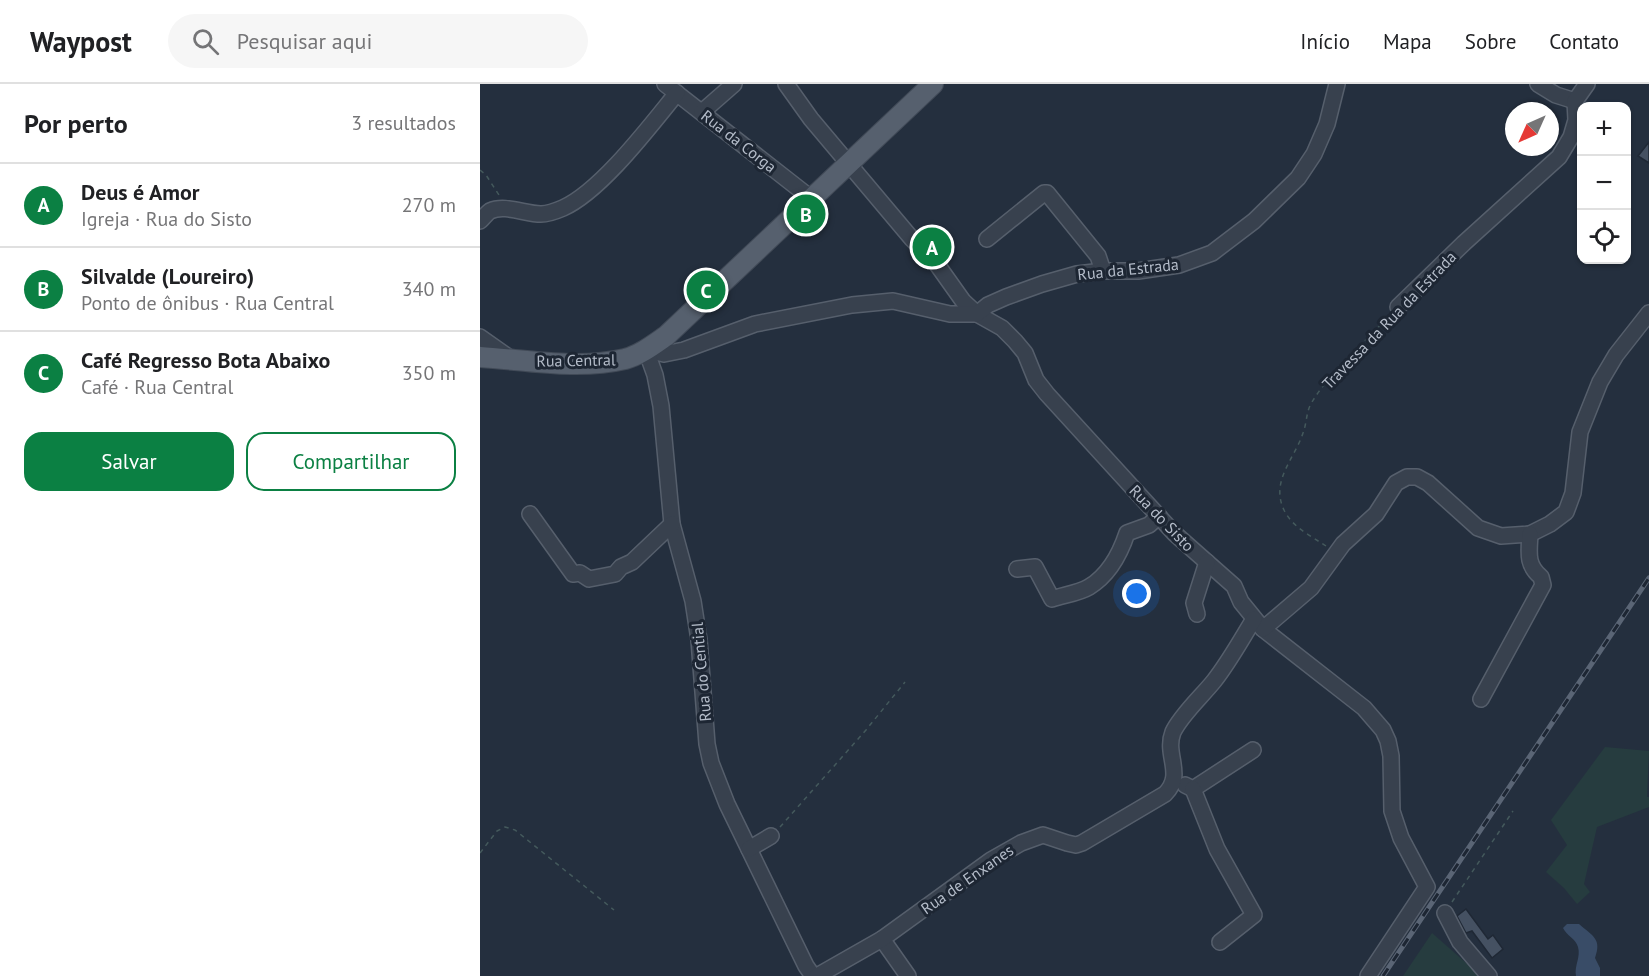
<!DOCTYPE html>
<html lang="pt">
<meta charset="utf-8">
<style>
:root{--surface:#fff;--page:#f6f6f6;--text:#202124;--muted:#757577;--line:#e0e0e0;--accent:#0b8043}
body{margin:0;font-family:"PT Sans",sans-serif;background:var(--page);color:var(--text)}
.controls{position:absolute;right:18px;top:18px;display:grid;overflow:hidden;border-radius:12px;box-shadow:0 2px 4px #0004}
.controls button{width:54px;height:54px;display:grid;place-items:center;padding:0;border:0;border-bottom:2px solid var(--line);background:var(--surface);color:var(--text);font:30px sans-serif}
.compass{position:absolute;left:1025px;top:18px;width:54px;height:54px;border-radius:50%;background:var(--surface);box-shadow:0 2px 4px #0004;rotate:225deg}
.you{position:absolute;left:657px;top:510px;width:21px;height:21px;margin:-15px;border:4px solid #fff;border-radius:50%;background:#1a73e8;box-shadow:0 0 0 9px #1a73e833}
.badge{display:grid;place-items:center;width:39px;height:39px;border-radius:50%;background:var(--accent);color:#fff;font-size:20px;font-weight:700}
.pin{position:absolute;translate:-50% -50%;border:3px solid #fff;box-shadow:0 2px 6px #0006}
.list{margin:0;padding:0;list-style:none}
h2{display:flex;justify-content:space-between;align-items:center;height:78px;margin:0;padding:0 24px;font-size:26px}
h2 small{font-size:20px;font-weight:400;color:var(--muted)}
.list li{display:grid;grid-template-columns:39px 1fr auto;gap:18px;align-items:center;box-sizing:border-box;height:84px;padding:0 24px;border-top:2px solid var(--line)}
.list b{display:block;font-size:22px;white-space:nowrap}
.list p{margin:0;font-size:20px;white-space:nowrap;color:var(--muted)}
.list em{font-size:20px;font-style:normal;color:var(--muted)}
.actions{display:flex;gap:12px;padding:18px 24px}
.actions a{flex:1;padding:14px 0;border:2px solid var(--accent);border-radius:18px;text-align:center;font-size:21px;color:var(--accent)}
.actions .main{background:var(--accent);color:#fff}
.icon{flex:none;width:33px;height:33px;fill:none;stroke:currentColor;stroke-width:2;stroke-linecap:round;stroke-linejoin:round}
.map{position:relative;flex:none;width:1169px;height:892px;overflow:hidden}
header{display:flex;align-items:center;gap:36px;box-sizing:border-box;height:84px;padding:0 30px;background:var(--surface);border-bottom:2px solid var(--line)}
header strong{font-size:28px}
nav{display:flex;gap:33px;margin-inline-start:auto;font-size:21px}
.search{width:420px;height:54px;background:var(--page);display:flex;align-items:center;gap:15px;box-sizing:border-box;padding:0 21px;border-radius:33px;color:var(--muted);font-size:22px}
main{display:flex}
aside{flex:1;background:var(--surface)}
.map>svg:first-child{display:block}
</style>
<header>
<strong>Waypost</strong>
<div class="search"><svg class="icon" aria-label="search" viewBox="0 0 24 24"><circle cx="10" cy="10" r="6"/><path d="M15 15l6 6"/></svg>Pesquisar aqui</div>
<nav><a>Início</a><a>Mapa</a><a>Sobre</a><a>Contato</a></nav>
</header>
<main>
<aside>
<h2>Por perto<small>3 resultados</small></h2>
<ul class="list">
<li><span class="badge">A</span><div><b>Deus é Amor</b><p>Igreja · Rua do Sisto</p></div><em>270 m</em></li>
<li><span class="badge">B</span><div><b>Silvalde (Loureiro)</b><p>Ponto de ônibus · Rua Central</p></div><em>340 m</em></li>
<li><span class="badge">C</span><div><b>Café Regresso Bota Abaixo</b><p>Café · Rua Central</p></div><em>350 m</em></li>
</ul>
<div class="actions"><a class="main">Salvar</a><a>Compartilhar</a></div>
</aside>
<div class="map">
<svg width="1169" height="892" viewBox="0 0 1169 892">
<rect width="100%" height="100%" fill="#242f3e"/>
<!-- green -->
<g fill="#263c3f">
<polygon points="1125,663 1169,667 1167,713 1169,713 1169,723 1117,743 1104,800 1110,808 1097,820 1084,804 1066,788 1087,761 1071,736"/>
<polygon points="952,849 1001,892 923,892"/>
</g>
<!-- water -->
<path fill="#394c67" d="M1087 840H1099C1113 852 1122 855 1115 874L1120 884V892H1096C1094 882 1101 873 1098 863 1096 855 1087 852 1083 844Z"/>
<!-- building -->
<g fill="#455162" stroke="#1f2835" stroke-width="1.5">
<polygon points="1169,58 1169,79 1158,72"/>
<polygon points="986,825 1008,855 1013,851 1023,865 1012,874 992,847 986,849 977,832"/>
</g>
<g fill="none" stroke-linecap="round" stroke-linejoin="round">
<defs>
<g id="minor">
<polyline points="185,0 332,115"/>
<polyline points="306,0 331,35 432,155 456,179 483,217 497,230 522,244 535,257 545,269 556,296 567,310 694,449 754,502 761,518 783,545 884,624 903,646 908,657 911,672 912,727 921,754 947,803 888,892"/>
<polyline points="1058,0 1076,11 1095,17"/>
<polyline points="222,28 254,0"/>
<path d="M0 137C3 134 7 129 10 127 25 120 45 130 61 130 68 130 76 127 83 124 121 107 170 42 197 9"/>
<polyline points="507,155 564,109 567,109 618,172 623,187"/>
<polyline points="918,223 984,159 1079,73 1091,53 1096,36 1095,17 1107,0"/>
<polyline points="0,253 31,275"/>
<polyline points="166,266 184,270 204,266 275,240 372,221 413,217 470,230 497,230 508,221 526,213 562,200 597,190 623,187 658,187 699,181 732,169 774,137 818,94 834,70 847,40 857,0"/>
<polyline points="166,266 175,291 181,322 192,440 213,517 219,556 227,660 231,679 247,720 326,882 333,892"/>
<polyline points="50,430 93,490 100,489 109,495 135,490 141,483 152,478 192,440"/>
<path d="M537 485 555 483 572 515C584 511 599 509 609 503 629 491 640 470 647 449L669 441 679 432"/>
<polyline points="717,530 714,519 727,478"/>
<polyline points="783,545 831,504 863,460 896,430 916,399 927,393 937,393 948,399 998,444 1021,452 1050,450 1070,440 1086,428 1093,409 1100,348 1120,298 1136,271 1169,229"/>
<path d="M1001 615 1063 501 1061 493C1046 481 1049 468 1050 450"/>
<polyline points="705,701 713,705 773,666"/>
<polyline points="713,705 737,765 774,831 740,858"/>
<polyline points="269,765 291,752"/>
<polyline points="965,829 980,858 1009,892"/>
<polyline points="402,855 428,892"/>
<path d="M337 892 402 855 511 776 541 759 563 751 587 759 596 761 602 759 685 710C705 690 684 671 693 648 701 631 722 612 734 597 749 578 761 556 774 535"/>
</g>
<path id="major" d="M0 273C47 276 98 286 145 275 160 271 173 261 186 252L453 0"/>
</defs>
<!-- minor casing -->
<use href="#minor" stroke="#565f6c" stroke-width="18"/>
<!-- major casing -->
<use href="#major" stroke="#414a57" stroke-width="22"/>
<!-- path -->
<g stroke="#44595c" stroke-width="1.5" stroke-dasharray="4.5 4.5" stroke-linecap="butt">
<polyline points="0,86 6,91 19,111"/>
<path d="M846 462C831 452 812 443 804 426 790 397 815 374 823 349 827 339 826 327 832 318 850 288 885 258 909 232"/>
<polyline points="300,743 386,646 425,598"/>
<polyline points="0,769 17,747 25,743 35,746 134,826"/>
<polyline points="972,818 1033,727"/>
</g>
<!-- minor -->
<use href="#minor" stroke="#38414e" stroke-width="15"/>
<!-- major -->
<use href="#major" stroke="#56606e" stroke-width="20"/>
<defs>
<polyline id="rail" points="903,892 1169,494"/>
</defs>
<!-- rail casing -->
<use href="#rail" stroke="#5a6575" stroke-width="5"/>
<!-- rail -->
<use href="#rail" stroke="#1d2633" stroke-width="3" stroke-dasharray="9" stroke-linecap="butt"/>
</g>
<g text-anchor="middle" stroke-width="6" stroke-linejoin="round" paint-order="stroke">
<!-- street labels -->
<g font-size="16" fill="#b4bcc9" stroke="#1d2633">
<text transform="translate(259 57) rotate(38)" y="6">Rua da Corga</text>
<text transform="translate(648 185) rotate(-6)" y="6">Rua da Estrada</text>
<text transform="translate(909 236) rotate(-46)" y="6">Travessa da Rua da Estrada</text>
<text transform="translate(96 276) rotate(-1)" y="6">Rua Central</text>
<text transform="translate(682 434) rotate(46)" y="6">Rua do Sisto</text>
<text transform="translate(221 588) rotate(-95)" y="6">Rua do Cential</text>
<text transform="translate(487 795) rotate(-35)" y="6">Rua de Enxanes</text>
</g>
</g>
</svg>
<div class="controls">
<button>+</button>
<button>−</button>
<button><svg class="icon" aria-label="locate" viewBox="0 0 24 24"><circle cx="12" cy="12" r="6"/><path d="M12 2v4M12 18v4M2 12h4M18 12h4"/></svg></button>
</div>
<svg class="compass" viewBox="-18 -18 36 36"><path d="M0-13l5 13h-10z" fill="#e53935"/><path d="M0 13l5-13h-10z" fill="#757577"/></svg>
<div class="you"></div>
<div class="pin badge" style="left:452px;top:163px">A</div>
<div class="pin badge" style="left:326px;top:130px">B</div>
<div class="pin badge" style="left:226px;top:206px">C</div>
</div>
</main>
